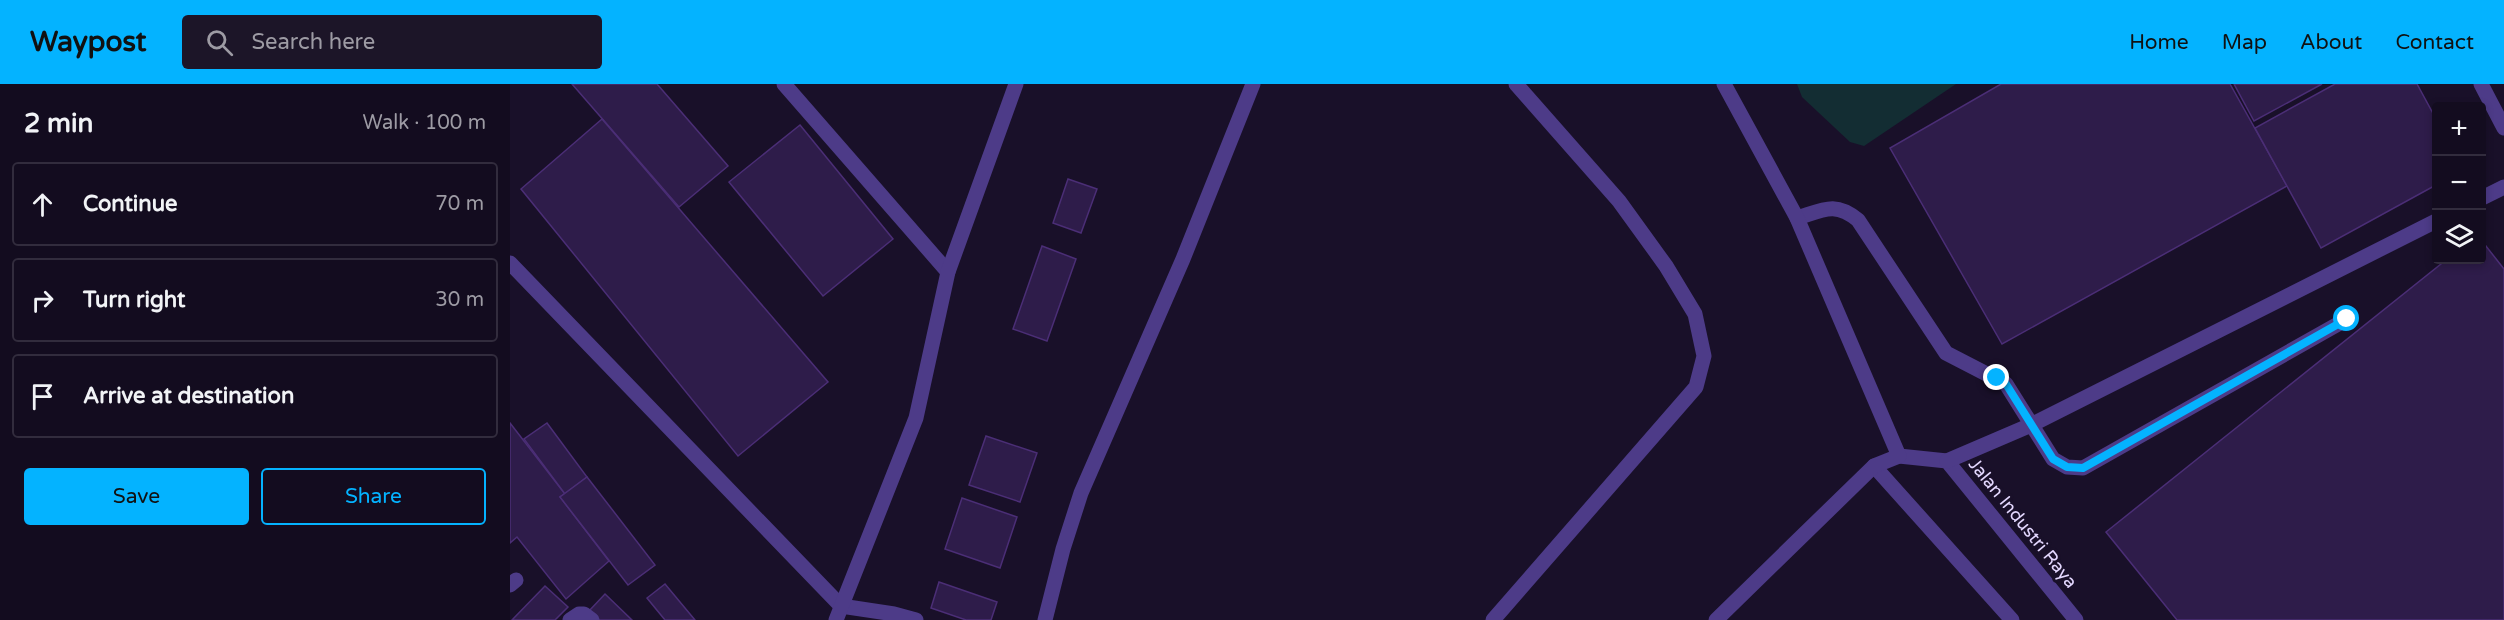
<!DOCTYPE html>
<meta charset="utf-8">
<style>
:root{--surface:#130c1f;--page:#1c1528;--text:#f1f3f6;--muted:#9d9ba4;--line:#322c3d;--accent:#04b3ff}
body{margin:0;font-family:"Varela Round",sans-serif;background:var(--page);color:var(--text)}
.controls{position:absolute;right:18px;top:18px;display:grid;overflow:hidden;border-radius:6px;box-shadow:0 3px 9px #0003}
.controls button{width:54px;height:54px;display:grid;place-items:center;padding:0;border:0;border-bottom:2px solid var(--line);background:var(--surface);color:var(--text);font:30px sans-serif}
.stop{position:absolute;width:18px;height:18px;margin:-14px;border:4px solid #04b3ff;border-radius:50%;background:#fff}
.stop.end{background:#04b3ff;border-color:#fff;box-shadow:0 2px 6px #0008}
.list{margin:0;padding:0;list-style:none}
h2{display:flex;justify-content:space-between;align-items:center;height:78px;margin:0;padding:0 24px;font-size:26px}
h2 small{font-size:20px;font-weight:400;color:var(--muted)}
.list li{display:grid;grid-template-columns:39px 1fr auto;gap:18px;align-items:center;box-sizing:border-box;height:84px;margin:0 12px 12px;padding:0 12px;border:2px solid var(--line);border-radius:6px}
.list b{display:block;font-size:22px;white-space:nowrap}
.list em{font-size:20px;font-style:normal;color:var(--muted)}
.actions{display:flex;gap:12px;padding:18px 24px}
.actions a{flex:1;padding:14px 0;border:2px solid var(--accent);border-radius:6px;text-align:center;font-size:21px;color:var(--accent)}
.actions .main{background:var(--accent);color:#111}
.icon{flex:none;width:33px;height:33px;fill:none;stroke:currentColor;stroke-width:2;stroke-linecap:round;stroke-linejoin:round}
.map{position:relative;flex:none;width:1994px;height:536px;overflow:hidden}
header{display:flex;align-items:center;gap:36px;box-sizing:border-box;height:84px;padding:0 30px;background:var(--accent);color:#111}
header strong{font-size:28px}
nav{display:flex;gap:33px;margin-inline-start:auto;font-size:21px}
.search{width:420px;height:54px;background:var(--page);display:flex;align-items:center;gap:15px;box-sizing:border-box;padding:0 21px;border-radius:6px;color:var(--muted);font-size:22px}
main{display:flex}
aside{flex:1;background:var(--surface)}
.map>svg:first-child{display:block}
</style>
<header>
<strong>Waypost</strong>
<div class="search"><svg class="icon" aria-label="search" viewBox="0 0 24 24"><circle cx="10" cy="10" r="6"/><path d="M15 15l6 6"/></svg>Search here</div>
<nav><a>Home</a><a>Map</a><a>About</a><a>Contact</a></nav>
</header>
<main>
<aside>
<h2>2 min<small>Walk · 100 m</small></h2>
<ul class="list">
<li><svg class="icon" aria-label="ahead" viewBox="0 0 24 24"><path d="M12 20V5M6 11l6-6 6 6"/></svg><div><b>Continue</b></div><em>70 m</em></li>
<li><svg class="icon" aria-label="right" viewBox="0 0 24 24"><path d="M7 20v-9h11M14 6l5 5-5 5"/></svg><div><b>Turn right</b></div><em>30 m</em></li>
<li><svg class="icon" aria-label="arrive" viewBox="0 0 24 24"><path d="M6 21V4h12l-3 4 3 4H6"/></svg><div><b>Arrive at destination</b></div></li>
</ul>
<div class="actions"><a class="main">Save</a><a>Share</a></div>
</aside>
<div class="map">
<svg width="1994" height="536" viewBox="0 0 1994 536">
<rect width="100%" height="100%" fill="#191029"/>
<!-- green -->
<polygon fill="#132d33" points="1287,0 1446,0 1354,62 1340,58 1292,13"/>
<!-- building -->
<g fill="#2e1c4a" stroke="#4b2e76" stroke-width="1.5">
<polygon points="62,0 147,0 218,82 169,123"/>
<polygon points="1491,0 1720,0 1777,102 1492,260 1380,64"/>
<polygon points="1724,0 1812,0 1744,37"/>
<polygon points="1825,0 1907,0 1926,35 1926,101 1811,164 1745,44"/>
<polygon points="92,35 318,298 228,372 11,105"/>
<polygon points="290,41 383,155 313,212 219,98"/>
<polygon points="558,95 587,105 571,149 543,139"/>
<polygon points="1972,157 1994,185 1994,536 1667,536 1596,448 1936,176 1972,176"/>
<polygon points="532,162 566,175 537,257 503,245"/>
<polygon points="0,339 55,410 50,413 99,477 56,515 7,453 0,459"/>
<polygon points="37,339 77,393 55,410 14,355"/>
<polygon points="476,352 527,369 510,418 459,401"/>
<polygon points="77,393 145,481 118,501 50,413"/>
<polygon points="452,414 507,433 490,484 435,465"/>
<polygon points="429,498 487,518 481,536 456,536 421,524"/>
<polygon points="155,500 185,536 155,536 137,514"/>
<polygon points="35,502 58,523 45,536 2,536"/>
<polygon points="95,510 122,536 89,536 79,527"/>
</g>
<g fill="none" stroke-linecap="round" stroke-linejoin="round">
<!-- minor -->
<g stroke="#4d3b88" stroke-width="15">
<polyline points="274,0 438,188"/>
<polyline points="1971,0 1994,44"/>
<polyline points="1972,114 1994,103"/>
<path d="M1287 134C1313 126 1325 117 1348 136L1436 269 1496 300 1543 375 1557 383 1573 384 1837 235"/>
<polyline points="0,179 331,522 384,530 406,536"/>
<polyline points="1389,372 1437,377 1566,536"/>
<polyline points="1437,377 1521,341 1926,137"/>
<polyline points="1364,382 1502,536"/>
<polyline points="0,501 6,496"/>
<polyline points="60,536 69,530 74,530 82,536"/>
<polyline points="326,536 406,334 438,188 506,0"/>
<polyline points="535,536 553,465 571,409 673,175 743,0"/>
<polyline points="983,536 1186,303 1194,272 1185,230 1156,182 1109,117 1006,0"/>
<polyline points="1206,536 1364,382 1389,372 1287,134 1214,0"/>
</g>
</g>
<g fill="none" stroke-linecap="round" stroke-linejoin="round">
<!-- route -->
<polyline stroke="#04b3ff" stroke-width="8" points="1487,294 1496,300 1543,375 1557,383 1573,384 1837,235"/>
</g>
<g text-anchor="middle" stroke-width="6" stroke-linejoin="round" paint-order="stroke">
<!-- street labels -->
<g font-size="18" fill="#e4d8ff" stroke="#191029">
<text transform="translate(1513 439) rotate(51)" y="6">Jalan Industri Raya</text>
</g>
</g>
</svg>
<div class="controls">
<button>+</button>
<button>−</button>
<button><svg class="icon" aria-label="layers" viewBox="0 0 24 24"><path d="M12 4l9 5-9 5-9-5zM3 14l9 5 9-5"/></svg></button>
</div>
<div class="stop" style="left:1837px;top:235px"></div>
<div class="stop end" style="left:1487px;top:294px"></div>
</div>
</main>
